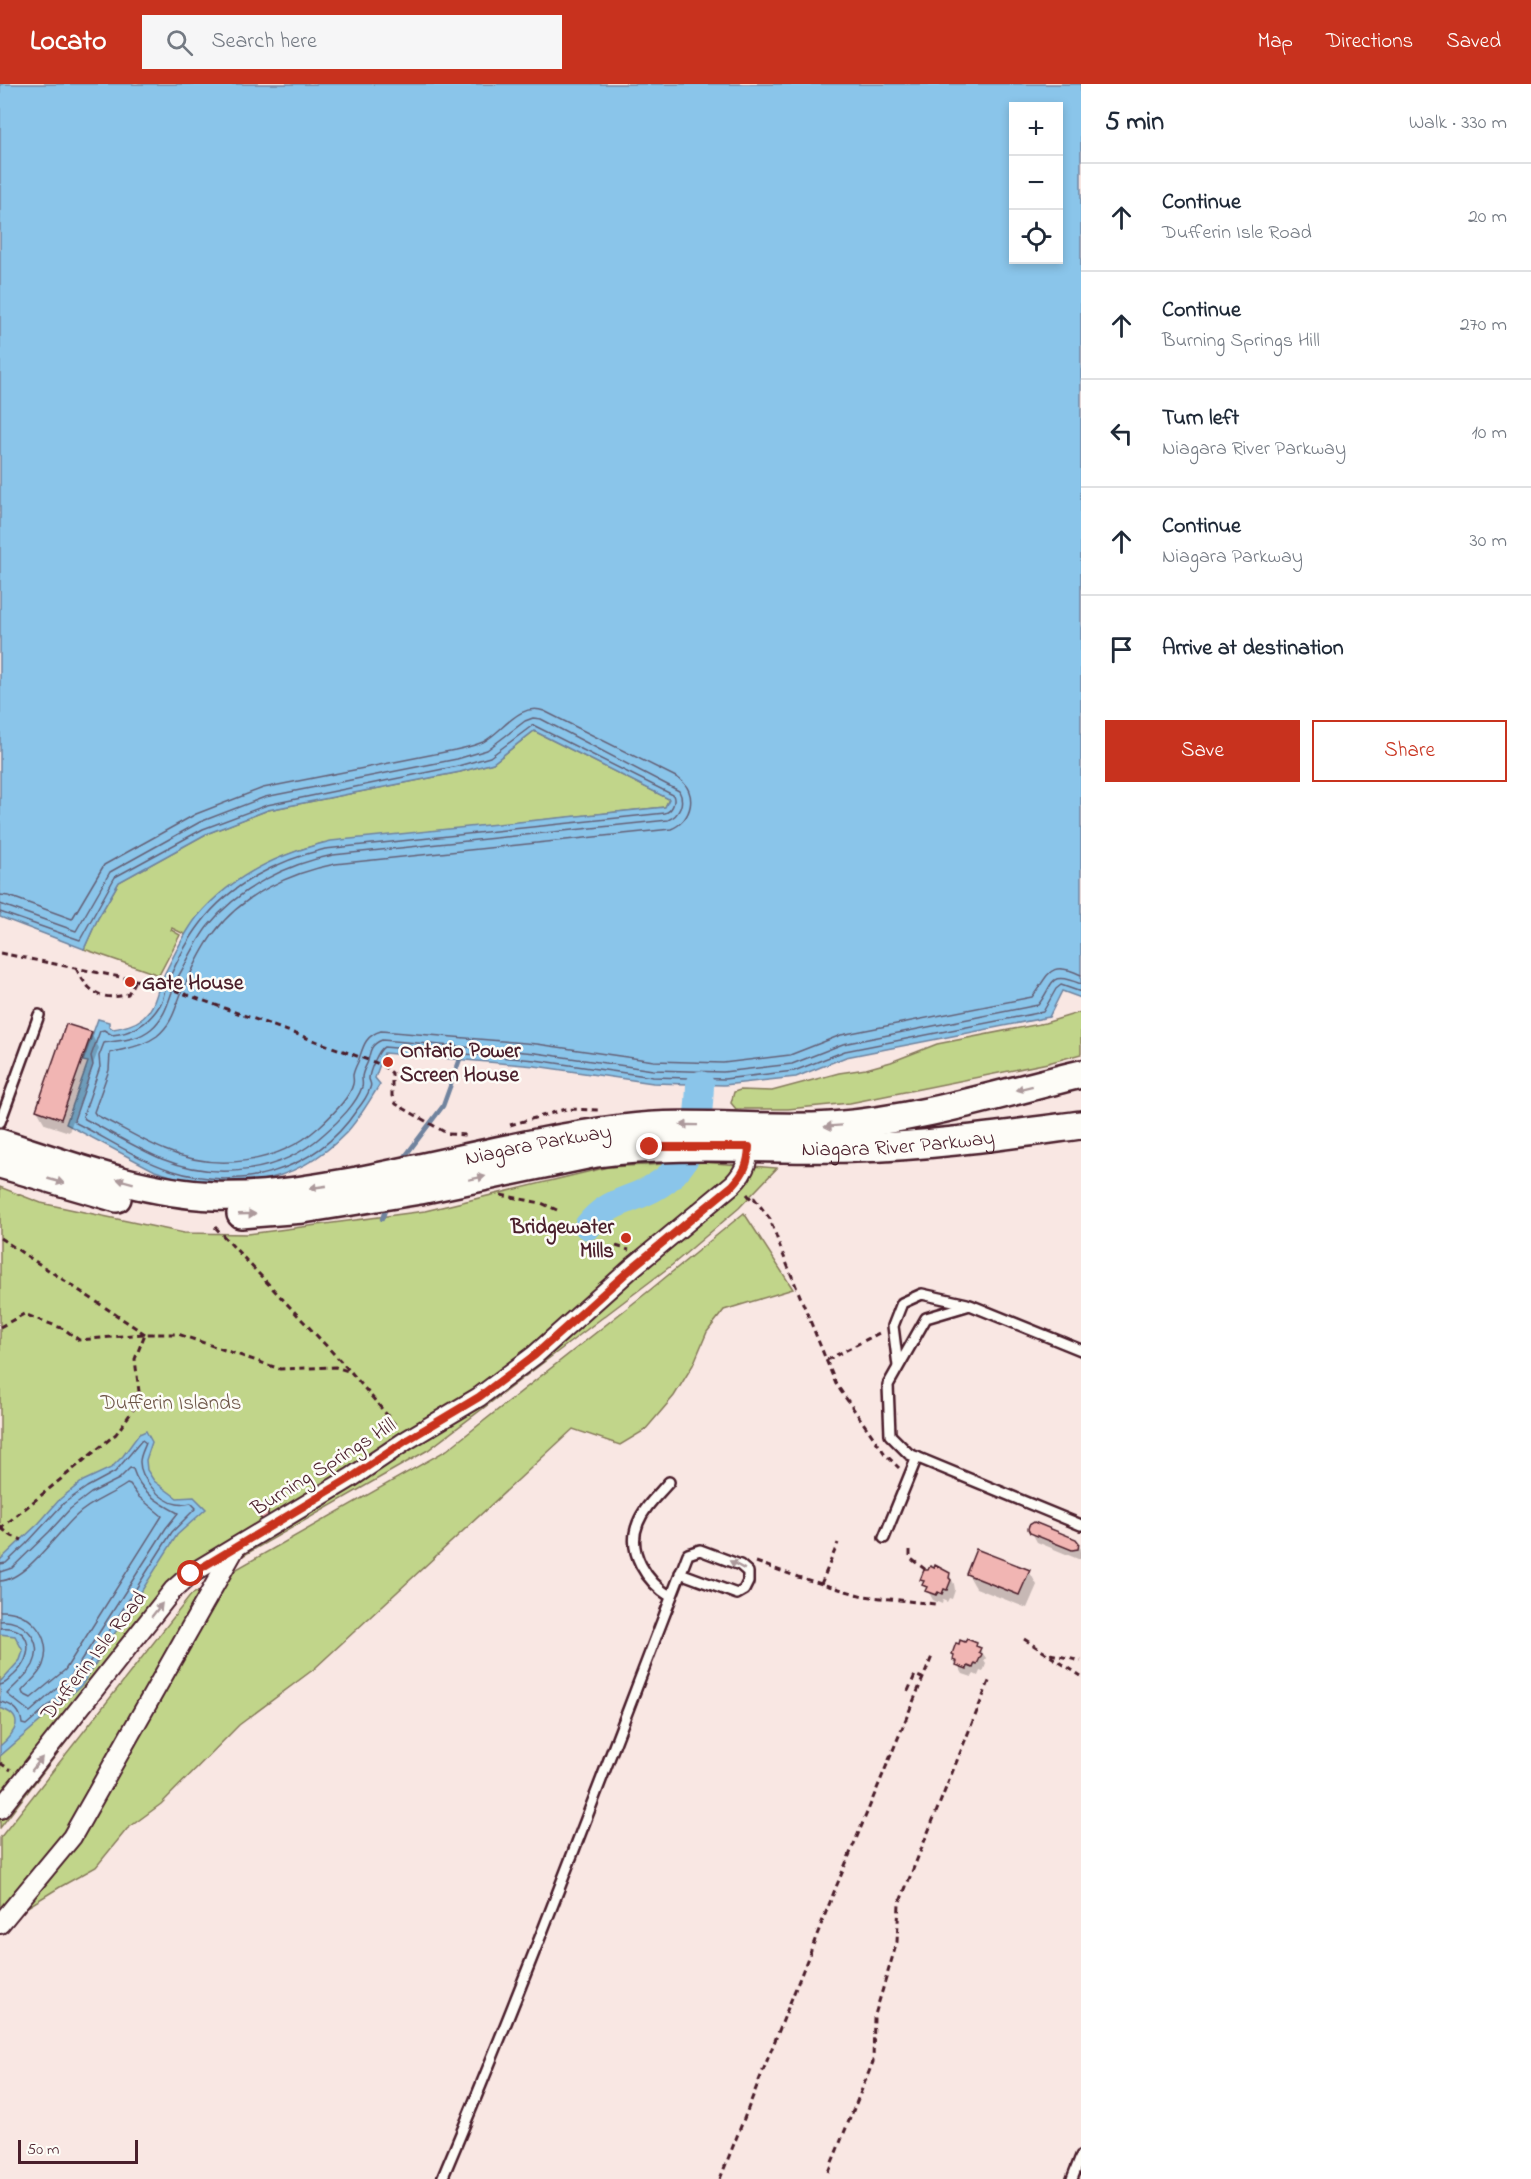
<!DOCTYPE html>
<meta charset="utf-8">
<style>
:root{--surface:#fff;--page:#f6f6f7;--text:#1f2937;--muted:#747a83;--line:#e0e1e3;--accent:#c8321e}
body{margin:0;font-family:"Indie Flower",sans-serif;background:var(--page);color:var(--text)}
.controls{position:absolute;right:18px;top:18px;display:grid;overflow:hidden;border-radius:0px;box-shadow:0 3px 9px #0003}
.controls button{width:54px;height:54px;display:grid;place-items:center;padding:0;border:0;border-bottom:2px solid var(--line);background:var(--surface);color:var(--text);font:30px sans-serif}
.scale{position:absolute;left:18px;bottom:15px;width:120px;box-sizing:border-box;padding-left:6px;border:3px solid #4a1f2b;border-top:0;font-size:16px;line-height:21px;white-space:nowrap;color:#4a1f2b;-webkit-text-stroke:4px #fdfcf7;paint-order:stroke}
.stop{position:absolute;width:18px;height:18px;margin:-14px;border:4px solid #c8321e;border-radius:50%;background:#fff}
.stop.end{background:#c8321e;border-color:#fff;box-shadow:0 2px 6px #0008}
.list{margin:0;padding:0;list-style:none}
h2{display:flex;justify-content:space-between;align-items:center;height:78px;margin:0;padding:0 24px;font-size:26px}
h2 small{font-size:20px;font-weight:400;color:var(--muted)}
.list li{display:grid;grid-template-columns:39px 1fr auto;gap:18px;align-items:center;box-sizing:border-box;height:108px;padding:0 24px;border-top:2px solid var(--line)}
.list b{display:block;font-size:22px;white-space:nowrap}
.list p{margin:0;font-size:20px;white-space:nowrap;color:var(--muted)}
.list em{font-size:20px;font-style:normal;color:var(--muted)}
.actions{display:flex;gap:12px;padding:18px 24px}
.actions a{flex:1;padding:14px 0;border:2px solid var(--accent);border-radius:0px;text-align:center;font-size:21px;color:var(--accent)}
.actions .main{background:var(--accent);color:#fff}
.icon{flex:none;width:33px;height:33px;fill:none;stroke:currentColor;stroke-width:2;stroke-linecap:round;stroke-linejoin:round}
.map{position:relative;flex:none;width:1081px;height:2095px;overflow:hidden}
header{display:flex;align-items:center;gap:36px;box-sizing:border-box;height:84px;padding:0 30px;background:var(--accent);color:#fff}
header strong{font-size:28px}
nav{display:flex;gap:33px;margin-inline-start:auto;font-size:21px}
.search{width:420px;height:54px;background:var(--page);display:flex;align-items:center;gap:15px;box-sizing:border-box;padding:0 21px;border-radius:0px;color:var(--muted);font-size:22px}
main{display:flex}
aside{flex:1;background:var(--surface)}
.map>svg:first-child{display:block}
</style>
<header>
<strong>Locato</strong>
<div class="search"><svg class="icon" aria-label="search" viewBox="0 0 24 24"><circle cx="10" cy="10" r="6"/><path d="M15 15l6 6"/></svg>Search here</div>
<nav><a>Map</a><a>Directions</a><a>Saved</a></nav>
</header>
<main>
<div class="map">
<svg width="1081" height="2095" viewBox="0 0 1081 2095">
<rect width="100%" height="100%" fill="#f9e7e3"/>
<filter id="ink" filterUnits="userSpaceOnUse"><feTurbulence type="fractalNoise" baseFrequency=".0167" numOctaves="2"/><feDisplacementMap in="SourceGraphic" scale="12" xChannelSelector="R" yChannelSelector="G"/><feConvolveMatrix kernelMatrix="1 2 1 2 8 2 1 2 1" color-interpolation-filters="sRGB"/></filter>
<g filter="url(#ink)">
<!-- green -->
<g fill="#c1d58a" stroke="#867a5a" stroke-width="1.5">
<path d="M534 647 669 715 665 723 323 759C267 774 218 802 186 851L172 844 171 846 180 851 159 891 84 865 98 834 119 798 206 750 268 726 460 688 493 679Z"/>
<polygon points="1081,928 1081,970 1048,979 850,1019 788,1025 736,1025 731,1019 734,1008 740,1006 772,1007 839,989 866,985 891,978 937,960 1045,939"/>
<polygon points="701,1078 777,1084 739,1124 672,1181 428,1366 183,1506 0,1744 0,1103 41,1119 184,1149 248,1150 425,1127 608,1083"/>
<polygon points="744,1129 793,1205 724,1226 707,1248 693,1281 674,1312 645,1346 620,1361 573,1345 314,1585 239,1641 161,1720 127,1745 96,1783 60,1803 0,1840 0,1754 191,1511 447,1366 650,1206"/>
</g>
<!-- water -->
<g fill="#8ac5ea" stroke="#70839e" stroke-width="1.5" fill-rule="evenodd">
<path d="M0 0H1081V914L1062 907 1049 933 846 973 796 993 724 1001 653 999 535 982 384 969 375 994 380 1000C369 1017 360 1034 346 1049 294 1103 223 1111 155 1087L66 1040 88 978 83 977 98 935 109 938V942L113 945C124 943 134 941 143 934 156 923 156 907 163 893 173 873 183 851 197 833 231 792 281 769 331 757L665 723 669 715 534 647 493 679 460 688 268 726 206 750 119 798 98 834 84 865 0 833ZM1014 22H1058V176H1014Z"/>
<path d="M146 1347 152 1358 146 1376 147 1386 154 1397 177 1414 194 1413 206 1425 177 1451 82 1601 0 1672V1662C16 1648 26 1633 0 1624V1598L20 1576 23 1567 15 1552 0 1550V1476L39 1439 60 1415 83 1397 111 1384 123 1372 139 1350Z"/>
</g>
<!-- shadow -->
<g fill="#0003">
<polygon points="91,950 99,964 69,1048 45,1040 37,1026"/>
<polygon points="1030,1445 1077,1458 1081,1465 1081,1475 1078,1475 1037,1458"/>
<polygon points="1029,1487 1037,1501 1027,1524 976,1504 968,1490"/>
<polygon points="949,1490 954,1500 955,1506 952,1515 949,1514 947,1518 943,1516 942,1520 933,1516 922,1496"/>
<polygon points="976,1560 986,1574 984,1577 986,1580 983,1588 980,1587 978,1592 974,1590 972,1593 963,1590 955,1576"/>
</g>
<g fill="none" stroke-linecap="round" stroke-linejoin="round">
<!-- shore -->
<g stroke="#646177" stroke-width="1.5">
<path d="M0 811 9 812 72 835 104 781 196 730 263 704 455 666C463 664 474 662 483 658 503 648 518 618 544 627L678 694C699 708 692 737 671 745L335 780C290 789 242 811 214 849 202 864 194 883 185 901 175 920 176 936 157 952 142 963 126 964 110 969L109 986 94 1028 96 1031C119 1042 141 1056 165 1066 216 1088 278 1080 319 1043 330 1033 350 1014 353 1000 354 997 353 994 353 991 354 986 356 982 358 978 363 964 364 952 381 947L537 960 654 977 723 979 790 971 841 951 1032 913C1049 892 1048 875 1081 891"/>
<path d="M0 820 76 847 110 788 200 738 265 713 457 675 487 666 525 637 533 634 541 635 679 707C685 718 680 731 668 736L333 771C287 780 239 804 208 842 196 857 188 876 178 893 169 911 168 931 151 945 136 957 120 956 104 959L99 972 100 983 83 1032 85 1035C110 1048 136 1064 162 1075 217 1097 281 1090 325 1049 338 1038 357 1019 362 1003 363 1000 362 997 362 994 362 987 366 983 368 977 370 967 371 960 382 956L536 969 653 986 723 988 792 980 843 960 1038 921C1055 900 1047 886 1081 900"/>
<path d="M0 828 80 856 115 793 203 745 267 721 458 682 490 673 533 641 673 711C676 718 672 727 665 729L325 765C279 776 230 800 201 839 187 857 176 879 167 899 164 906 164 915 160 921 149 939 134 949 112 951L104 946 100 947 91 972 93 981 74 1036 76 1039C106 1054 137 1075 170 1086 238 1108 315 1088 356 1027 361 1021 368 1011 370 1004 372 1000 370 999 369 995 369 988 378 966 384 963L535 976 653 993 724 995 794 987 845 967 1043 928 1056 905 1061 901 1081 908"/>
<path d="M0 1480 6 1479 26 1460 64 1419 87 1403 115 1388 142 1356 146 1359C144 1365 140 1371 140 1378 140 1394 160 1417 177 1420 181 1421 187 1420 191 1419L196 1424 172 1448 78 1596 26 1641 22 1640C21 1627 13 1620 0 1618"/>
<path d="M0 1488 12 1484 49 1448 70 1425 91 1409 119 1395 130 1384 133 1385C140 1408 159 1419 178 1429L166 1444 72 1591 30 1628 7 1610C15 1601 27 1592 33 1581 45 1557 24 1535 0 1537"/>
<path d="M0 1497C26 1496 57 1449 76 1432 91 1417 110 1412 127 1400L130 1401 139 1413 162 1432 65 1586 31 1614 23 1610 22 1607C29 1598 39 1592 43 1581 54 1552 28 1525 0 1527"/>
<path d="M0 1544C32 1541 36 1571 14 1591 9 1595 7 1600 0 1601"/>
</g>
<!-- stream -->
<g stroke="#70839e" stroke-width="4.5">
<polyline points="400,1079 443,1022 460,975"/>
<polyline points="382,1135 387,1121"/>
</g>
<!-- river -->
<path stroke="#8ac5ea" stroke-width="28" d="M588 1142C606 1120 618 1120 643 1109 693 1087 698 1050 700 1001"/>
</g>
<!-- building -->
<g fill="#f1b5b3" stroke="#4a1f2b" stroke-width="1.5">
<polygon points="66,940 92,948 61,1035 36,1026"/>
<polygon points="262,1421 266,1422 268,1427 268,1433 263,1436 258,1432 255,1427 257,1423"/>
<polygon points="1034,1438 1076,1455 1079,1459 1078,1465 1072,1466 1030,1449 1028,1445 1029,1441"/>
<polygon points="976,1465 1030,1486 1019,1511 966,1490"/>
<polygon points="935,1481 950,1489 949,1494 951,1496 947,1506 944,1505 942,1510 938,1508 936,1511 925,1507 927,1503 922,1501 924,1497 920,1496 924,1486 928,1486 930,1482 934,1484"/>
<polygon points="967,1555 977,1559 976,1562 981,1564 979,1568 982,1570 977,1580 975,1579 973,1584 968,1582 967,1585 956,1581 957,1578 953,1576 954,1571 952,1570 956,1559 959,1560 960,1556 965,1558"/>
</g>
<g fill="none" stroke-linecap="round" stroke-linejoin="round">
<defs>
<g id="lane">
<polyline points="0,1038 39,931"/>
<polyline points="1081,1266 970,1221 926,1234 888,1301 890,1351 909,1370 1081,1441"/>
<polyline points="898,1282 893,1242 902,1219 922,1210 967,1220"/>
<path d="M669 1398C658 1411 644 1423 638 1439 626 1468 647 1498 671 1513"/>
<polyline points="884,1454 917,1373"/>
<path d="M442 2095C529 1889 607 1679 688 1470L700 1466 740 1481 748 1488V1498L744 1506 737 1510 680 1489"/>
<polyline points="1072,2095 1081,2072"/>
</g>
<g id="street">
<path d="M0 1725 173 1506 191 1490 352 1393 407 1356 479 1313 535 1271 633 1183 733 1100C747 1086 749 1074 749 1054"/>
<polyline points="0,1840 72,1753 236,1463"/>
</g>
<g id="secondary">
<path id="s1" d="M0 1059C69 1081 141 1109 214 1112 262 1114 310 1105 357 1097 445 1080 533 1056 623 1045 692 1036 763 1047 832 1042 917 1036 999 1010 1081 990"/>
<polyline points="0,1080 117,1114"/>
<path id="s2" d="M241 1130 303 1125 420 1106 596 1069C683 1058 768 1066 855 1064 931 1062 1006 1051 1081 1041"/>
</g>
</defs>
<!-- lane casing -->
<use href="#lane" stroke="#4a1f2b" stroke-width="14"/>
<!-- street casing -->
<use href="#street" stroke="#4a1f2b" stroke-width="22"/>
<!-- secondary casing -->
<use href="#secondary" stroke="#4a1f2b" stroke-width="32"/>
<!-- path -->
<g stroke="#4a1f2b" stroke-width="3" stroke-dasharray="6 4.5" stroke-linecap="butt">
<polyline points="0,869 160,901 382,981 392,989 392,1012 396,1020 448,1050 465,1051"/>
<path d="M76 884C88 908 101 918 128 910L135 896"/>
<polyline points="510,1041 566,1025 599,1026"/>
<polyline points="747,1110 752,1116 754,1114 770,1135 782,1168 836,1300 885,1370 899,1384"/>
<polyline points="501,1111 541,1119 557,1126"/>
<polyline points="215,1143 349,1286"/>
<polyline points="0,1154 145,1250"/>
<polyline points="616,1162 629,1166"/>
<polyline points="0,1243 24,1230 64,1245 79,1256 143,1250"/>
<polyline points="827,1276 881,1248"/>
<polyline points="1,1444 12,1452 22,1456"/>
<polyline points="0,1445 116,1350 140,1316 135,1275 145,1250 178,1250 280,1285 335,1283 351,1288 397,1343"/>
<polyline points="910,1466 910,1474 926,1486"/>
<polyline points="756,1478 798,1493 863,1512 935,1520"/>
<polyline points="821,1500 838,1459"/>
<polyline points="1024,1555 1081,1592"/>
<polyline points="1050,1570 1081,1577"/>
<polyline points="908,1607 915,1591 922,1594"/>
<polyline points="0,1679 11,1686"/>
<polyline points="828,2088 873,1978 874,1934 897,1858 899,1820 990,1595"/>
<polyline points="720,2095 834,1808 933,1570"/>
</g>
<!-- lane -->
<use href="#lane" stroke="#fdfcf7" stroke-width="9"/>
<!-- street -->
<use href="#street" stroke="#fdfcf7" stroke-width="18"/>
<!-- secondary -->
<use href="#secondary" stroke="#fdfcf7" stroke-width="27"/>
</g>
<!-- one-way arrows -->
<defs><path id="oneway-solid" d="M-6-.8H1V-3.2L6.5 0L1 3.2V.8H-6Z" transform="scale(1.5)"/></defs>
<g fill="#ac999b">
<use href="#oneway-solid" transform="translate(1024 1004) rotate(166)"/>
<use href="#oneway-solid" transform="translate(689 1041) rotate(-179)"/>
<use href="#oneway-solid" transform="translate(833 1042) rotate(176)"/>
<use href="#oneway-solid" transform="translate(477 1094) rotate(-12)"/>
<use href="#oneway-solid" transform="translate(56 1097) rotate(16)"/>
<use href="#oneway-solid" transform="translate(125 1097) rotate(-165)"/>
<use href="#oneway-solid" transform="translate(318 1103) rotate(172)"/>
<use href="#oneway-solid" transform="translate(247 1130) rotate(-2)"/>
<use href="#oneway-solid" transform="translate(737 1481) rotate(-151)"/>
<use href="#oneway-solid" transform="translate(157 1526) rotate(-52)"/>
<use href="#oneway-solid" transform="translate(37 1680) rotate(-52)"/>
</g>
</g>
<g fill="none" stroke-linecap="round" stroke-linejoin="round" filter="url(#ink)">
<!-- route -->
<path stroke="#c8321e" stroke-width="8" d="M191 1490 352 1393 407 1356 479 1313 535 1271 633 1183 733 1101C745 1088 748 1080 749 1063H650"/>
</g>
<!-- markers -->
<g fill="#c8321e" stroke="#fdfcf7" stroke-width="2">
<circle cx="130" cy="898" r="6"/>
<circle cx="388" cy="978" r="6"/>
<circle cx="626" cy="1154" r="6"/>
</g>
<g text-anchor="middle" stroke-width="5" stroke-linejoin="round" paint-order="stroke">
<!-- poi labels -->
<g font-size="21" font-weight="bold" fill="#4a1f2b" stroke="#fdfcf7" text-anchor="start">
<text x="142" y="905">Gate House</text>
<text x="400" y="973">Ontario Power<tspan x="400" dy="24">Screen House</tspan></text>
<text x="614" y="1149" text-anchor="end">Bridgewater<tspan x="614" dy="24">Mills</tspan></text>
</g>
<!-- street labels -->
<g font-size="21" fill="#4a1f2b" stroke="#fdfcf7">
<text dy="7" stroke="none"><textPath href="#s2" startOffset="663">Niagara River Parkway</textPath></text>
<text dy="7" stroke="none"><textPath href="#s1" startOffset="550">Niagara Parkway</textPath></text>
<text transform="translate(323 1382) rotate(-32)" y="7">Burning Springs Hill</text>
<text transform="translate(93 1571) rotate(-52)" y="7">Dufferin Isle Road</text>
</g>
<!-- park labels -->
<g font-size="21" fill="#6e5648" stroke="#fdfcf7">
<text x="171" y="1325">Dufferin Islands</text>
</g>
</g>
</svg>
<div class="controls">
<button>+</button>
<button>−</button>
<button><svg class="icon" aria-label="locate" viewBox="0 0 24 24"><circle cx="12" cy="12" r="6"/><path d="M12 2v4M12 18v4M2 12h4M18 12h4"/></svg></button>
</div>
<div class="scale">50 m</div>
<div class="stop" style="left:191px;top:1490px"></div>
<div class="stop end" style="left:650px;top:1063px"></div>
</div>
<aside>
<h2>5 min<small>Walk · 330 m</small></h2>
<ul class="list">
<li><svg class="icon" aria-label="ahead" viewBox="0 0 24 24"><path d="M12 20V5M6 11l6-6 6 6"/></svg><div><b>Continue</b><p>Dufferin Isle Road</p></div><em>20 m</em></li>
<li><svg class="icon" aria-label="ahead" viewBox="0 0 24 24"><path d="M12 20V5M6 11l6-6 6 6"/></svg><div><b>Continue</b><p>Burning Springs Hill</p></div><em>270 m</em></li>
<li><svg class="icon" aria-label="left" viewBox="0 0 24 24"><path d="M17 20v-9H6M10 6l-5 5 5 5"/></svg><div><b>Turn left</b><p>Niagara River Parkway</p></div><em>10 m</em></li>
<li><svg class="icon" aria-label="ahead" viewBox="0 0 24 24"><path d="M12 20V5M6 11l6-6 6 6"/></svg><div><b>Continue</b><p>Niagara Parkway</p></div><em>30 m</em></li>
<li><svg class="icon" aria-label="arrive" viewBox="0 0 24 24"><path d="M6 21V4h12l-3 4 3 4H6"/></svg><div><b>Arrive at destination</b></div></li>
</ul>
<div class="actions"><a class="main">Save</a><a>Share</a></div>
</aside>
</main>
